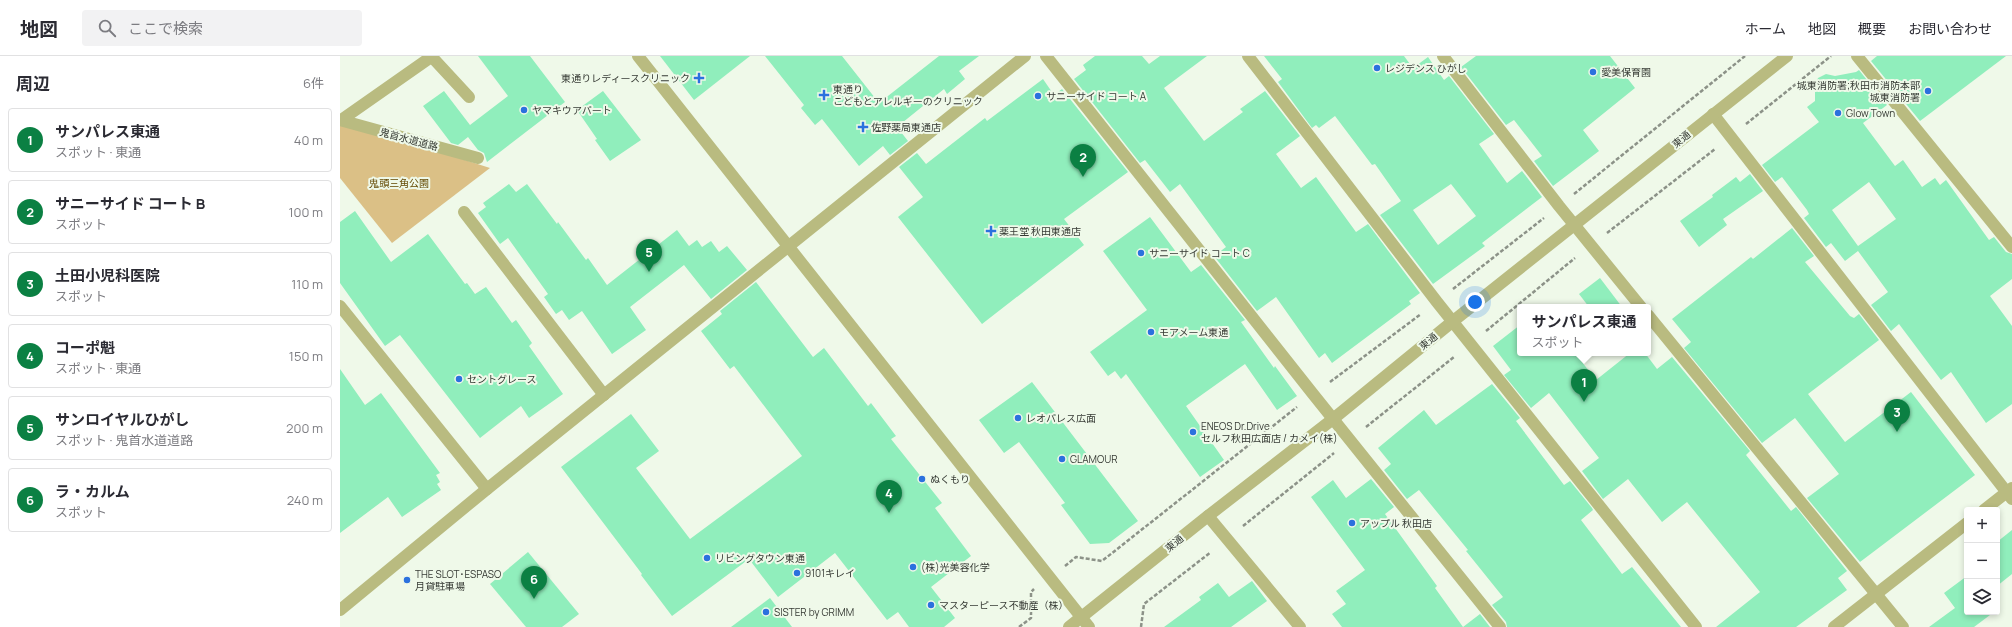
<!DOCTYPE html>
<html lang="ja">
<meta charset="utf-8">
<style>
:root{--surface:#fff;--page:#f2f2f3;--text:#2b2b33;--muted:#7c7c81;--line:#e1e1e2;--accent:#0b8043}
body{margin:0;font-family:Manrope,"Noto Sans JP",sans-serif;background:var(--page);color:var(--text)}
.controls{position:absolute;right:12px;bottom:12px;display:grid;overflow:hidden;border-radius:4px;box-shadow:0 2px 6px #0003}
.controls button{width:36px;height:36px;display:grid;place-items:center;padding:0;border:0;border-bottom:1px solid var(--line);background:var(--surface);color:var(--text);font:20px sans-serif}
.you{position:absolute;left:1135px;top:246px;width:14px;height:14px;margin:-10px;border:3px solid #fff;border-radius:50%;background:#1a73e8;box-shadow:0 0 0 6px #1a73e833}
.badge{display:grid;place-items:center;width:26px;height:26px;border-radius:50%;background:var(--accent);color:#fff;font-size:13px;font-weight:700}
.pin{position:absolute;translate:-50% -33px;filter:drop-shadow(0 1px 2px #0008)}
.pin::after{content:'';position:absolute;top:21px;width:14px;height:12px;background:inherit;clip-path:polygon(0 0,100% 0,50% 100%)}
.popup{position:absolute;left:1177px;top:248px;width:134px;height:52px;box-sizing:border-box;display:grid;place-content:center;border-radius:4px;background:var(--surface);filter:drop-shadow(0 1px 3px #0005);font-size:13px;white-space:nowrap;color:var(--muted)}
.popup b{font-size:15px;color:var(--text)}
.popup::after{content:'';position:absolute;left:50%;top:100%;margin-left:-8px;border:8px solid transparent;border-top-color:var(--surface)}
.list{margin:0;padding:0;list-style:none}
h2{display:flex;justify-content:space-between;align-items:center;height:52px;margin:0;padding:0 16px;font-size:17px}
h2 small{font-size:13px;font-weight:400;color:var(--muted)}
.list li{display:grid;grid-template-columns:26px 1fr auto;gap:12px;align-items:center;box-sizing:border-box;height:64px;margin:0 8px 8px;padding:0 8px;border:1px solid var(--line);border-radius:4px}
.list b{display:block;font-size:15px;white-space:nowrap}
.list p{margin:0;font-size:13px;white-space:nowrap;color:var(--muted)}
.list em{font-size:13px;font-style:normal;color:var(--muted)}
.icon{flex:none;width:22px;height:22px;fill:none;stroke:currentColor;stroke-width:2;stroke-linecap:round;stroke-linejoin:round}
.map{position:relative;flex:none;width:1672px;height:571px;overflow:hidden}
header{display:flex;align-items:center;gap:24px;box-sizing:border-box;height:56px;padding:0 20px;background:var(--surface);border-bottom:1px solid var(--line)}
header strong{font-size:19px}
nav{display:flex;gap:22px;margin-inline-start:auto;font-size:14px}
.search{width:280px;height:36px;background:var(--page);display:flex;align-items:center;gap:10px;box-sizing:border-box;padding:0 14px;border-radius:4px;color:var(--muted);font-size:15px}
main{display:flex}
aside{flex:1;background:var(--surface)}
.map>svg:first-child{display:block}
</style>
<header>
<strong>地図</strong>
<div class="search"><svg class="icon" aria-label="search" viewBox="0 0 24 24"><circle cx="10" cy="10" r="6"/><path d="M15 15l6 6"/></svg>ここで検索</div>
<nav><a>ホーム</a><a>地図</a><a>概要</a><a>お問い合わせ</a></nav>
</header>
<main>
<aside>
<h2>周辺<small>6件</small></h2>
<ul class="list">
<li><span class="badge">1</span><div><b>サンパレス東通</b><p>スポット · 東通</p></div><em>40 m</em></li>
<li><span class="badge">2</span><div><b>サニーサイド コート B</b><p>スポット</p></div><em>100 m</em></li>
<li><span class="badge">3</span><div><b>土田小児科医院</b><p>スポット</p></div><em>110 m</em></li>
<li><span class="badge">4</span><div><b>コーポ魁</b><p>スポット · 東通</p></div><em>150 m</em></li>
<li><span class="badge">5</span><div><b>サンロイヤルひがし</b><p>スポット · 鬼首水道道路</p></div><em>200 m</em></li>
<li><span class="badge">6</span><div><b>ラ・カルム</b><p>スポット</p></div><em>240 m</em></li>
</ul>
</aside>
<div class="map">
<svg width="1672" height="571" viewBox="0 0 1672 571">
<rect width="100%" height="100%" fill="#eff9e9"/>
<!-- green -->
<polygon fill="#dbc086" points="0,64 150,112 52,187 0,122"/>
<!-- building -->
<g fill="#90eebc" fill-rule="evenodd">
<polygon points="138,0 190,0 225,46 147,106 144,97 138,94 128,81 118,89 111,87 83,50 104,35 130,69 168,40"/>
<polygon points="320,0 410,0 354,44"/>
<polygon points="425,0 502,0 539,47 599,0 639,0 619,15 625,23 607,38 604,33 557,71 568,85 550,99 543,90 519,110 482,63 475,69 461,52 464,49"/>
<polygon points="755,0 802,0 809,8 820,0 867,0 824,32 864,85 903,56 900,53 925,35 960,80 936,98 961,132 976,121 1016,176 1028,168 1080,237 1069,245 1071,248 992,307 985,297 979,302 936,241 917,255 874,200 886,191 840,128 830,136 805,104 800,107 734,23 746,14 743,9"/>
<path d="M924 0H1064L1073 12 1088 1 1104 24 1109 20 1154 78 1139 88 1167 127 1182 115 1202 141 1142 187 1145 190 1093 228 1040 159 1061 145 1035 108 1032 109 995 60 979 72 976 69 972 72 938 26 942 23ZM1111 128 1136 160 1098 189 1073 154Z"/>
<polygon points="1136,0 1270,0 1295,32 1243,74 1259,95 1213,130 1194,105 1202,100 1174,64 1166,69 1121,11"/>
<polygon points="1537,0 1666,0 1580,65 1531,5"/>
<path d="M1519 14 1547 49 1523 67 1555 110 1563 104 1582 131 1595 122 1600 129 1606 124 1649 184 1654 181 1666 196 1672 198V223L1650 240 1672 270V348L1646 367 1611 316 1601 324 1559 268 1551 275 1531 249 1548 236 1518 195 1505 205 1491 187 1486 191 1464 162 1469 158 1467 154 1442 121 1435 126 1422 109 1479 66 1467 51 1475 45V29L1478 22 1486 18 1495 20 1516 16ZM1529 126 1556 163 1518 190 1492 154Z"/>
<polygon points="703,23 714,39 722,33 788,116 724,163 744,189 642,268 558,161 583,141 559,111 577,97 586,108 645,62 647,65"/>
<polygon points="263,35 301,84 270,105 255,84 257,83 237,54"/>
<polygon points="1410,118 1423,135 1383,163 1387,169 1359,191 1340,165 1373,141 1372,139 1396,121 1400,126"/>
<polygon points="169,128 176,136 187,128 217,168 218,166 246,204 248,202 267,229 337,174 349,190 357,184 362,191 371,185 379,196 387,190 407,214 371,243 344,209 290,251 306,274 272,298 242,255 229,264 222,254 216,258 204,241 208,238 168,182 160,188 138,157 146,151 143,147"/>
<polygon points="15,155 51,206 88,178 125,228 127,227 135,238 146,231 172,267 176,264 192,287 189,290 223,338 189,362 181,350 140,382 60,279 45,290 0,227 0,166"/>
<polygon points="810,161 851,216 861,209 905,264 901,266 934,312 935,310 957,340 937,354 905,308 846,350 884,404 860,421 786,318 781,323 775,315 768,320 750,296 807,254 763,195"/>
<polygon points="1452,172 1474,200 1465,206 1510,260 1514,262 1519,258 1539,284 1468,338 1505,386 1571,336 1635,419 1520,506 1467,442 1499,418 1455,362 1422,387 1344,292 1351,286 1332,263 1411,201 1413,203"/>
<polygon points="1260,222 1282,251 1249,251 1239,238"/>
<polygon points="416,226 473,301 484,292 528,350 531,347 556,380 551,383 602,447 595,452 631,500 591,531 615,562 604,571 569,571 558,556 547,564 495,497 438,541 409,503 332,560 301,519 302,518 221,411 291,358 319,395 296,412 350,483 462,400 394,310 390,313 361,275 382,258 380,255"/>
<polygon points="1180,269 1180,297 1235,297 1256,324 1290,297 1305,297 1317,313 1332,301 1410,395 1406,399 1451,455 1456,451 1507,515 1498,522 1507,534 1456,571 1376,571 1420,536 1347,446 1322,466 1288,423 1263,443 1242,415 1259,402 1209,337 1191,352 1164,319 1171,314 1153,290"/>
<polygon points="0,313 25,349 41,337 100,417 96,419 100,426 97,428 101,434 62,461 48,441 0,477"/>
<polygon points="692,326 798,465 769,487 750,488 721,449 725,447 679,386 664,397 639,364"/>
<polygon points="1152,328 1180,362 1176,365 1224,429 1230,425 1252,452 1253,454 1241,464 1282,518 1292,511 1341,571 1167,571 1166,566 1152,549 1163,541 1126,495 1128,494 1079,434 1067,443 1044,414 1051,408 1038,392 1084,354 1096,369"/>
<polygon points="1031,423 1054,451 1045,458 1097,530 1095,532 1123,571 1140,558 1150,571 1002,571 992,558 1006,548 996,535 1025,514 971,441 993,424 1006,442"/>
<polygon points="1672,474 1672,518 1657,530 1657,486"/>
<polygon points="188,496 239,558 222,571 186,571 150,528"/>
<polygon points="1627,520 1627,556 1654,556 1634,571 1589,571 1615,552 1604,537"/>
<polygon points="912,525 927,545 891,571 824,571 861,544 859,541 878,527 889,541"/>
<polygon points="430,542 452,571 391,571"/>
</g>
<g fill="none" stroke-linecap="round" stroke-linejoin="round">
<!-- path -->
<g stroke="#8c9288" stroke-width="2.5" stroke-dasharray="4 2" stroke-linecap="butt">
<polyline points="1406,68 1491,0"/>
<polyline points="1234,138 1405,0"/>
<polyline points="1267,177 1375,93"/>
<polyline points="1113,233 1204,162"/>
<polyline points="1146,275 1235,202"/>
<polyline points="990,326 1081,258"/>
<polyline points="1026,371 1114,301"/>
<polyline points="903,470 994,397"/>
<polyline points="725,510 736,501 762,505 957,351"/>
<polyline points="679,571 691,562 691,536 694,533"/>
<polyline points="801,571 804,548 871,496"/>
</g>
<!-- minor -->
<g stroke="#b9bb80" stroke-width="12">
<polyline points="91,0 129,41"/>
<polyline points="298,0 749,571"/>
<polyline points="706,0 973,338 1160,571"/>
<polyline points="908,0 1097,246 1356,571"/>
<polyline points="1103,0 1219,150 1301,251"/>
<polyline points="1517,0 1672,191"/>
<polyline points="1373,58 1672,443"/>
<polyline points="0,64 138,102"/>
<polyline points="1,64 91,1"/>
<polyline points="124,156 264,339"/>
<polyline points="0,250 147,433"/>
<polyline points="1308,259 1563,571"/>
<polyline points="1644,454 1672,432"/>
<polyline points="868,460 960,571"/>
<polyline points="0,554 147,433 685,0"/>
<polyline points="729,571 868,460 993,363 1112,266 1447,0"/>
<polyline points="1494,571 1627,467"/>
</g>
</g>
<!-- markers -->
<g fill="#2b71de" stroke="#eff9e9" stroke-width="1.5">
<circle cx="1037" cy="12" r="4"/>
<circle cx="1253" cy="16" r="4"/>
<path d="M357 16h4v4h4v4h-4v4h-4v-4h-4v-4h4z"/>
<circle cx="1588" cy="35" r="4"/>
<path d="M482 33h4v4h4v4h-4v4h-4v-4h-4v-4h4z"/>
<circle cx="698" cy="40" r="4"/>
<circle cx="184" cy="54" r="4"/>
<circle cx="1498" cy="57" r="4"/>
<path d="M521 65h4v4h4v4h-4v4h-4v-4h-4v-4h4z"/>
<path d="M649 169h4v4h4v4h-4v4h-4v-4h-4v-4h4z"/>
<circle cx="801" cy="197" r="4"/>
<circle cx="811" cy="276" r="4"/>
<circle cx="119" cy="323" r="4"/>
<circle cx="678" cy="362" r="4"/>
<circle cx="853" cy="376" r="4"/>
<circle cx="722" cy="403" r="4"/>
<circle cx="582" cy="423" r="4"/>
<circle cx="1012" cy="467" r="4"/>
<circle cx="367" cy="502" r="4"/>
<circle cx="573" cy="511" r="4"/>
<circle cx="457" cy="517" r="4"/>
<circle cx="67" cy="524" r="4"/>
<circle cx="591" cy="549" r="4"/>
<circle cx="426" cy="556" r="4"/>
</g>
<g text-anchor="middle" stroke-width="4" stroke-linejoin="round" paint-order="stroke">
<!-- poi labels -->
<g font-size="10" fill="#363a34" stroke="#eff9e9" text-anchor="start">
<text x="1045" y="16">レジデンス ひがし</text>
<text x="1261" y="20">愛美保育園</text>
<text x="350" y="26" text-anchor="end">東通りレディースクリニック</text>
<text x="1580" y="33" text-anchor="end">城東消防署;秋田市消防本部<tspan x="1580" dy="12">城東消防署</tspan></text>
<text x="493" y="37">東通り<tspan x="493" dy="12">こどもとアレルギーのクリニック</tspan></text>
<text x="706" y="44">サニーサイド コート A</text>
<text x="192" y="58">ヤマキウアパート</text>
<text x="1506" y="61">Glow Town</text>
<text x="531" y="75">佐野薬局東通店</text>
<text x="659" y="179">薬王堂 秋田東通店</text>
<text x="809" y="201">サニーサイド コート C</text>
<text x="819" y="280">モアメーム東通</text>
<text x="127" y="327">セントグレース</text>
<text x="686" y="366">レオパレス広面</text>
<text x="861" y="374">ENEOS Dr.Drive<tspan x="861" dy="12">セルフ秋田広面店 / カメイ(株)</tspan></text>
<text x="730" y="407">GLAMOUR</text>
<text x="590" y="427">ぬくもり</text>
<text x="1020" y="471">アップル 秋田店</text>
<text x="375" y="506">リビングタウン東通</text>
<text x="581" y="515">(株)光美容化学</text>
<text x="465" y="521">9101キレイ</text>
<text x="75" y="522">THE SLOT･ESPASO<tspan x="75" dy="12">月貸駐車場</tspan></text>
<text x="599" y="553">マスターピース不動産（株）</text>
<text x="434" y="560">SISTER by GRIMM</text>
</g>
<!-- street labels -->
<g font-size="10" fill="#363a34" stroke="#eff9e9">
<text transform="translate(69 83) rotate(15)" y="4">鬼首水道道路</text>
<text transform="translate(1341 83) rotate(-39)" y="4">東通</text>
<text transform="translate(1088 285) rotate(-39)" y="4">東通</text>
<text transform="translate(834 487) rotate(-39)" y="4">東通</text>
</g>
<!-- park labels -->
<g font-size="10" fill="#634800" stroke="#eff9e9">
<text x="59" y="131">鬼頭三角公園</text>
</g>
</g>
</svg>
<div class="controls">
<button>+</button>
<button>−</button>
<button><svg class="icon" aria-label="layers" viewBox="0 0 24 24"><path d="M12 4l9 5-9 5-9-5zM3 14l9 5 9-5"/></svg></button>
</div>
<div class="you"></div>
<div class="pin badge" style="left:1244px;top:346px">1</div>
<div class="popup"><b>サンパレス東通</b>スポット</div>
<div class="pin badge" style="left:743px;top:121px">2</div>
<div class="pin badge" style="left:1557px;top:376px">3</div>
<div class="pin badge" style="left:549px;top:457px">4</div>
<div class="pin badge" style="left:309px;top:216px">5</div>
<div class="pin badge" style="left:194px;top:543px">6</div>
</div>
</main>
